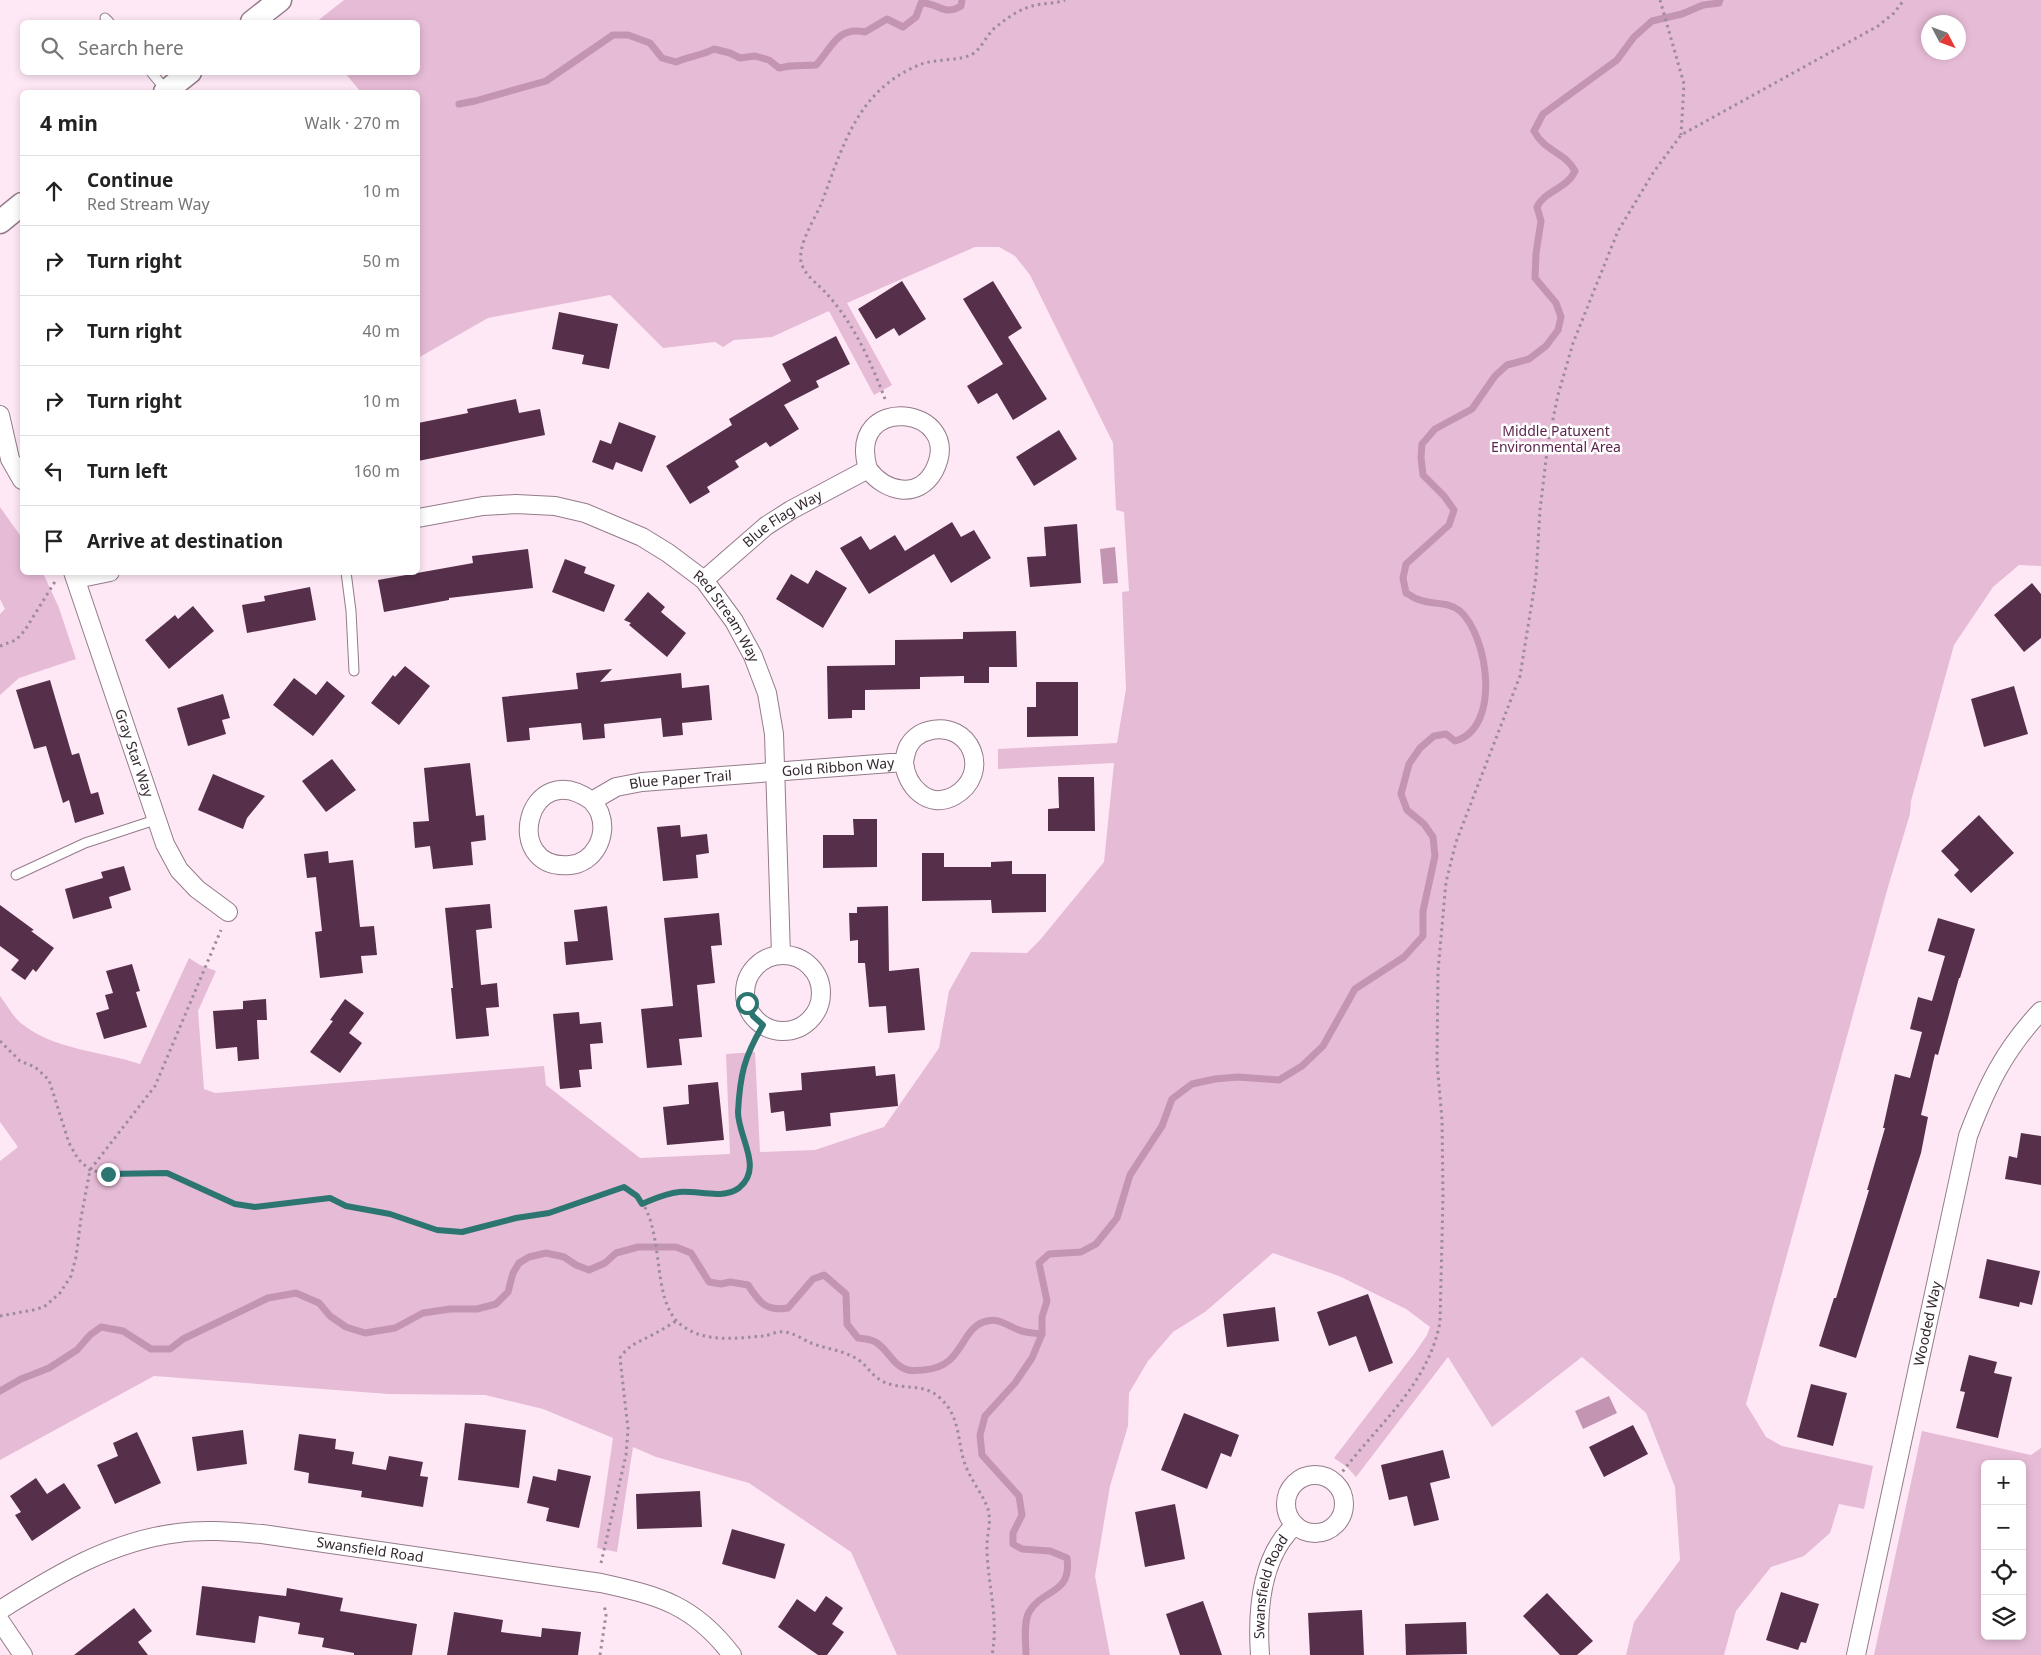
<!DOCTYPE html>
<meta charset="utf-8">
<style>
:root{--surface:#fff;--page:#f2f2f2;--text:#222;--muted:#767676;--line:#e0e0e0}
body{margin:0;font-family:"Noto Sans",sans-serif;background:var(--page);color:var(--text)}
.controls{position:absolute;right:15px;bottom:15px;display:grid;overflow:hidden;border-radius:8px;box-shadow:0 2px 8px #0003}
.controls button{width:45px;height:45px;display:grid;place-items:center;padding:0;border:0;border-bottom:1px solid var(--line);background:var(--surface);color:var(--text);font:25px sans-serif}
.compass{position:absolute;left:1921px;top:15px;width:45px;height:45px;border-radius:50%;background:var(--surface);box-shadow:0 2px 8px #0003;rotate:131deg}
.stop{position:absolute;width:15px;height:15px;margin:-11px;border:4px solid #2c7571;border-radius:50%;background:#fff}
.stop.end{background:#2c7571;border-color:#fff;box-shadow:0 1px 5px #0008}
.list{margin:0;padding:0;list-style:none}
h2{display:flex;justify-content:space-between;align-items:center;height:65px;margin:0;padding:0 20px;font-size:21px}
h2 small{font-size:16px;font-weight:400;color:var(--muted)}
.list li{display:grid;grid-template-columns:32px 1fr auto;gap:15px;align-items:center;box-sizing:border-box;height:70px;padding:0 20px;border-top:1px solid var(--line)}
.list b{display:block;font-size:19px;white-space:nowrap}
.list p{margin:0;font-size:16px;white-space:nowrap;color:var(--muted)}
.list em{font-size:16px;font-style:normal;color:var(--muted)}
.icon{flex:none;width:28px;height:28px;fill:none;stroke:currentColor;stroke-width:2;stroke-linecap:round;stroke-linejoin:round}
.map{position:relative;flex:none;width:2041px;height:1655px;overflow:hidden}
.search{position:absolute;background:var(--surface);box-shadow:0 2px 8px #0003;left:20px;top:20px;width:400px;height:55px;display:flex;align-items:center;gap:12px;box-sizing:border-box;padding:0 18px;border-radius:8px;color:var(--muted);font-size:19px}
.panel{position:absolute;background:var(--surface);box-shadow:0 2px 8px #0003;left:20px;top:90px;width:400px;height:485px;border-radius:8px}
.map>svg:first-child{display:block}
</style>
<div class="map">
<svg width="2041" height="1655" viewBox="0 0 2041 1655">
<rect width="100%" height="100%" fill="#ffe8f6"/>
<!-- green -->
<g fill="#e6bbd6" fill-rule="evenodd">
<path d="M344 0H2041V566L2019 565 1993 587 1954 645 1911 801 1910 814 1888 887 1746 1404 1766 1437 1782 1446 1873 1466 1864 1509 1839 1504 1830 1533 1804 1556 1771 1567 1736 1611 1724 1655H1626L1634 1622 1680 1560 1675 1487 1646 1413 1582 1357 1492 1427 1448 1357 1356 1477 1347 1467 1334 1458 1414 1354 1427 1335 1430 1327 1406 1309 1339 1276 1273 1253 1205 1312 1173 1332 1148 1361 1129 1393 1128 1426 1110 1486 1095 1576 1110 1655H897L851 1552 749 1483 656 1457 633 1447 617 1552 597 1548 613 1438 543 1409 485 1395 388 1394 154 1376 0 1460V1161L18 1147 0 1122V996C7 1005 13 1017 22 1024 55 1050 101 1051 140 1064L189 958 200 965 216 971 198 1011 204 1089 215 1093 544 1066 546 1085 640 1158 730 1154 726 1054 755 1052 760 1152 815 1150 884 1127 939 1048 949 991 971 952 1027 953 1040 940 1104 862 1114 763 998 769V749L1117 743 1126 689 1122 592 1129 591 1124 512 1116 510 1113 443 1030 275 1015 256 999 247H975L847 303 892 385 874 395 829 311 772 337 734 340 723 347 715 342 663 348 610 295 488 318 418 358V92H361L345 73 418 72V22H316ZM1928 22H1958V52H1928Z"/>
<polygon points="0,507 22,538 22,572 43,573 59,608 76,659 19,678 0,695 0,614 5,609 0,599"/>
<path d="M1922 1431 2031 1455 2041 1448V1655H1874ZM1985 1464H2022V1636H1985Z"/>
</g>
<!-- water -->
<g fill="#c395b2">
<polygon points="1115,547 1118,583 1103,584 1100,549"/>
<polygon points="1609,1396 1617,1413 1583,1429 1575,1411"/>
</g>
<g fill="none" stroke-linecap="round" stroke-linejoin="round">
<!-- stream -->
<g stroke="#c395b2" stroke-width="7">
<path d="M459 104 475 101 546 81 613 35H628L650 43 662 58 676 62C689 56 701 56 714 49L730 53 740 58 755 56 769 60 779 68 790 66 816 65C832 48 837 26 865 32L887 19 903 27 916 17 921 3C938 2 943 17 961 6L962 0"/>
<path d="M0 1391 21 1379 49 1368 77 1350 90 1335 101 1327 123 1331 151 1349H170L183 1339 268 1298 296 1293 319 1303 330 1316 346 1327 365 1333 395 1328 423 1313 450 1309H477L496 1304 508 1292 513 1273 519 1263 529 1257 546 1253 564 1257 576 1265 589 1270 605 1263 616 1253 638 1247H676L691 1253 709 1282 721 1284 730 1282 748 1285C759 1302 766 1312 788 1308L813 1279 824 1275 846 1294 847 1324 858 1338C864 1339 872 1339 877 1343 888 1350 894 1367 908 1370 912 1371 918 1370 923 1370 965 1368 959 1327 987 1321 1000 1318 1007 1326 1019 1330 1026 1333 1034 1333 1042 1334"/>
<path d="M1026 1655C1026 1643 1023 1623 1029 1612 1043 1588 1072 1595 1067 1558L1050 1551 1022 1549 1013 1544V1533L1022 1515 1019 1496 982 1455 980 1435 985 1416 1015 1383 1032 1358 1042 1334V1317L1047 1301 1039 1263 1049 1254 1081 1252 1096 1244 1117 1218 1130 1175 1162 1126 1172 1099 1192 1084 1215 1079 1238 1077 1279 1080 1302 1066 1323 1046 1355 989 1404 957 1423 936V911L1435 856 1433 837 1424 824 1407 810 1401 794 1409 764 1420 748 1434 736 1446 734 1455 741C1502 728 1488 636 1460 611 1448 601 1433 605 1420 600 1415 599 1410 595 1406 593L1403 578 1406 564 1449 525 1454 510 1444 496 1423 475 1421 457 1422 444 1435 429 1472 409 1495 376 1507 365 1529 359 1546 346 1558 330 1561 317 1556 303 1535 278 1536 253 1541 221 1537 207C1545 190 1567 189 1575 171 1565 152 1545 152 1534 131L1543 114 1617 60 1634 37 1652 21 1682 14 1703 5 1719 3 1720 0"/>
</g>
</g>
<!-- building -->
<g fill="#56304a">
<polygon points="902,281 926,319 899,336 894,328 876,339 858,309"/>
<polygon points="993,281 1022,328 1008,337 1047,399 1013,420 997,393 978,404 967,386 1003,364 963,299"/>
<polygon points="559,312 618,324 609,369 582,364 584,355 552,349"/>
<polygon points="836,336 850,364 816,381 819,387 784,405 799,429 770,447 766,442 735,461 739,467 707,487 710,492 690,504 666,466 732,425 729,419 791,381 782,364"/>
<polygon points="516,399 519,413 540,409 545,435 418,461 418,423 468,413 467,409"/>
<polygon points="619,422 656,436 642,472 616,462 613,470 592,462 600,440 611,444"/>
<polygon points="1059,430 1077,459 1034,486 1016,457"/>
<polygon points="952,522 961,537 974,530 991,558 951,583 934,554 869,594 840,548 861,536 870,550 895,535 905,551"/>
<polygon points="1077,524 1081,583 1030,587 1027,557 1046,556 1044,527"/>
<polygon points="528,549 533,588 449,598 449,600 384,612 378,580 473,563 472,556"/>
<polygon points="565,559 586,567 584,573 615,585 604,612 552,592"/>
<polygon points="816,570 847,588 823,628 776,599 791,574 808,584"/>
<polygon points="2032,583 2041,594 2041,638 2024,652 1994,615"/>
<polygon points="310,587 316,620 247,633 242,605 265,601 264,596"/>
<polygon points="648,592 665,607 661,612 686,633 667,657 629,625 631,623 624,620"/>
<polygon points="193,606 214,631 169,669 145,640 175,615 178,619"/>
<polygon points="1016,631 1017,667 989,667 989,683 964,683 964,676 920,677 920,689 865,690 865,710 852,710 852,718 828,719 827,666 895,665 895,640 963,639 963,632"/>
<polygon points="405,666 430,686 399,725 371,703 393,675 395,677"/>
<polygon points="612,669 600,682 681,673 682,688 709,685 712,720 682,723 683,735 663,737 661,718 604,724 605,738 583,740 581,723 529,728 530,740 507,742 502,697 578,689 576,673"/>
<polygon points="294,678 316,695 327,681 345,696 313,736 273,705"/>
<polygon points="50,680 72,755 79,753 91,794 98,792 104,814 75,823 69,800 63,803 46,746 34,749 16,690"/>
<polygon points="1036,682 1078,682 1078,736 1027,737 1027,707 1036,707"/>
<polygon points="2014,686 2028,734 1984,747 1971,699"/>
<polygon points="223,694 230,718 222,720 226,734 188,746 177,708"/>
<polygon points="332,759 356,790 326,812 302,781"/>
<polygon points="470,763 476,816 484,815 486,840 471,842 473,865 433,869 430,846 415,848 413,822 429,821 424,768"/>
<polygon points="213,774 265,796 247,818 243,829 198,810"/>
<polygon points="1058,777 1094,777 1095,831 1048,831 1048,809 1059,808"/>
<polygon points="1979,815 2014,853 1971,893 1954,875 1959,870 1941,851"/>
<polygon points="853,819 877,819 877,867 823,868 823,835 854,835"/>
<polygon points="680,825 681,837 707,834 709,853 696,855 698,878 663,881 657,827"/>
<polygon points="328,851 329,863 353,860 360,927 374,926 377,955 361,956 363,973 320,978 315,932 322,931 316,877 307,878 304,854"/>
<polygon points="922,853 944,853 944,867 991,867 991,862 1012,861 1012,874 1046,874 1046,912 992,913 991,900 922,901"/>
<polygon points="124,866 131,890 109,897 112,908 73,919 65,889 103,878 101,872"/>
<polygon points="490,904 492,928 476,930 481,985 497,983 499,1007 486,1008 489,1036 456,1039 451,988 453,988 445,908"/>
<polygon points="0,905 34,930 31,931 54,948 36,972 33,969 25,980 11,970 19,960 0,946"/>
<polygon points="607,906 613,960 566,965 564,942 578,941 574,910"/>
<polygon points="888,906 889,971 919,968 925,1030 888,1033 886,1006 869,1007 865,963 858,963 858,940 850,941 849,913 857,913 857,907"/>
<polygon points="719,913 722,945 711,946 715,983 697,985 702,1037 679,1039 682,1065 647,1068 641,1009 673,1006 664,918"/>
<polygon points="1938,918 1975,929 1960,978 1959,978 1938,1055 1935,1054 1921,1115 1928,1117 1921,1153 1856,1358 1819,1346 1834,1298 1836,1298 1869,1190 1867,1190 1885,1128 1883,1128 1895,1074 1910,1078 1922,1032 1910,1029 1918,997 1932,1001 1945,956 1928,951"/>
<polygon points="132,964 140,991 136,992 147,1027 104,1039 96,1013 109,1009 105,995 113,993 106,971"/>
<polygon points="266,999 267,1020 257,1020 259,1059 238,1061 237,1047 216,1049 213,1011 243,1009 243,1001"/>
<polygon points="345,999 364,1013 349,1033 362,1043 340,1073 310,1052 333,1021 330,1020"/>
<polygon points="579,1012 580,1024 601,1022 603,1043 590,1044 592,1069 579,1070 581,1087 560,1089 553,1014"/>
<polygon points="875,1066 876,1076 895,1074 898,1106 830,1113 831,1126 786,1131 784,1111 771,1113 769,1093 802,1090 801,1073"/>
<polygon points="718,1082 724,1140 667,1145 663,1107 689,1104 688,1085"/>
<polygon points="2021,1133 2041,1136 2041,1185 2005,1179 2009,1156 2017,1158"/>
<polygon points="1987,1259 2040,1271 2032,1305 2020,1302 2019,1307 1979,1298"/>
<polygon points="1368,1294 1393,1363 1369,1372 1356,1336 1329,1346 1317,1312"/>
<polygon points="1275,1307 1279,1341 1227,1347 1223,1314"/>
<polygon points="1969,1355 1997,1362 1994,1373 2012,1377 1998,1438 1956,1428 1965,1392 1960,1391"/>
<polygon points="1811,1384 1847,1393 1833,1446 1797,1437"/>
<polygon points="1184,1413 1239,1435 1231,1457 1221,1453 1207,1489 1161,1470"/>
<polygon points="465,1423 526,1430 519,1488 458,1480"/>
<polygon points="1633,1425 1648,1454 1604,1477 1589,1447"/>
<polygon points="243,1430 247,1464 197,1471 192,1437"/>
<polygon points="137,1432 161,1483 115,1504 97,1465 118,1456 113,1443"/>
<polygon points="299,1434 336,1439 335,1449 354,1452 352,1464 386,1470 389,1456 423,1462 420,1476 428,1477 423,1507 361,1497 362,1491 308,1483 309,1473 294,1470"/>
<polygon points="1443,1450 1450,1478 1430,1483 1439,1520 1414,1526 1407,1496 1389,1500 1381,1465"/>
<polygon points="558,1469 591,1476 579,1528 546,1521 549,1508 527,1503 533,1476 556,1481"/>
<polygon points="36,1478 47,1494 64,1483 81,1508 32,1541 15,1515 21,1512 10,1496"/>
<polygon points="700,1491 702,1527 637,1529 636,1494"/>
<polygon points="1175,1504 1185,1559 1145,1567 1135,1512"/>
<polygon points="732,1529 785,1544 775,1579 722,1564"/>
<polygon points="202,1586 286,1596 287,1588 343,1598 340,1611 417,1624 412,1655 354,1655 354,1653 322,1647 324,1638 298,1634 300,1623 259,1616 255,1643 196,1635"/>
<polygon points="1781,1592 1819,1604 1806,1643 1801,1642 1798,1650 1766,1640"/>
<polygon points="1547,1593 1593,1641 1577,1655 1560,1655 1523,1616"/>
<polygon points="826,1596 843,1608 832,1624 844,1632 827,1655 818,1655 778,1627 797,1599 815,1612"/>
<polygon points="1203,1601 1222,1655 1180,1655 1166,1614"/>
<polygon points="134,1608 152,1631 138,1642 148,1655 74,1655"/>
<polygon points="1362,1610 1364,1655 1310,1655 1308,1613"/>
<polygon points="454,1612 503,1620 501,1632 541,1637 542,1628 581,1632 578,1655 447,1655"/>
<polygon points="1466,1622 1467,1654 1406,1655 1405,1624"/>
</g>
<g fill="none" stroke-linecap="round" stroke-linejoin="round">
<defs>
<g id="service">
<polyline points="105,18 109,22"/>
<polyline points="151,72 166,90"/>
<polyline points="346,572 351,611 354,671"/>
<polyline points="16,875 85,843 158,819"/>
</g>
<g id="minor">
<polyline points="0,415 10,459 22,480"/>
<path id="s1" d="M418 518 483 506 516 504 555 506 585 513 642 537 668 553 704 580 734 621 753 656 767 693 774 734 781 955"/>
<path id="s2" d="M73 572 165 844 179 870 197 889 228 912"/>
<polyline points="76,579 110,572"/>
<path id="s3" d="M704 580 766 526 791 510 868 469C885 492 918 500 934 471 967 406 845 391 868 469"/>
<path id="s4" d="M592 801C527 754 500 871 570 865 594 863 608 836 600 814 599 810 595 805 592 801L616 787 642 782 904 762C906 786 928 810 954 796 993 774 971 719 928 731 920 733 912 739 908 747 906 751 905 757 904 762"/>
<circle cx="783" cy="993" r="38"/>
<circle cx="1315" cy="1504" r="29"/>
<path id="s5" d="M0 1610C56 1575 111 1541 178 1533 206 1529 234 1532 262 1534L601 1583C660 1596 694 1605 732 1655"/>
<polyline points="0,1621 23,1655"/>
<path id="s6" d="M1260 1655C1257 1611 1261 1556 1295 1525"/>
<path id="s7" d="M1856 1655 1968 1136C1987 1086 2004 1050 2041 1011"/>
</g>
<g id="tertiary">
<polyline points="252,22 280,0"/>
<polyline points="165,92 190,72"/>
<polyline points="0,222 22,204"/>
</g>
</defs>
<!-- service casing -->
<use href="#service" stroke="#947b8b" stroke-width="11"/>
<!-- minor casing -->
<use href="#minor" stroke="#947b8b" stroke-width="20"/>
<!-- tertiary casing -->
<use href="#tertiary" stroke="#947b8b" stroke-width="25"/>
<!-- path -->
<g stroke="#9d8c97" stroke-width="3" stroke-dasharray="2.5 4" stroke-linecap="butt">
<polyline points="1660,0 1684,84 1681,135"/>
<path d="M885 399C871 362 854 324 827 294 819 285 804 275 801 262 798 243 815 219 822 202 843 145 858 90 919 65 935 58 961 62 974 53 983 46 987 34 996 27 1007 18 1018 10 1032 6 1042 3 1055 4 1065 0"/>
<polyline points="0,646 16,640 25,630 56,580"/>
<path d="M0 1041 20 1061 35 1067 49 1080 69 1143 78 1159 90 1170 108 1174 167 1173 235 1204 255 1207 330 1198 346 1206 390 1214 437 1230 462 1232 516 1218 549 1213 624 1187C673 1210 644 1302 684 1327 707 1343 738 1338 764 1336 770 1335 777 1331 783 1332 793 1332 802 1339 811 1343 826 1349 843 1350 857 1359 866 1364 872 1376 882 1381 900 1391 922 1382 939 1397 963 1418 956 1445 967 1469 973 1483 983 1495 988 1509 992 1524 986 1536 987 1550 988 1587 999 1618 992 1655"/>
<path d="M642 1204C654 1199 666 1193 679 1192 698 1190 722 1200 739 1188 764 1168 738 1137 738 1112 740 1075 744 1057 763 1025"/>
<polyline points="0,1316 33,1310 44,1307 60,1293 71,1276 76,1257 81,1218 90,1170 155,1086 221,930"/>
<path d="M1335 1482C1371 1430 1428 1388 1440 1322L1443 1197 1442 1120 1437 1062 1438 971 1446 882 1456 842 1520 676 1536 577 1540 510 1548 443 1558 395 1573 343 1618 231 1653 173 1681 135 1878 26 1894 13 1904 0"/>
<path d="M601 1563 626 1455 628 1429 620 1358C628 1345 639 1342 652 1335 660 1331 668 1326 676 1321"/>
<polyline points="600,1655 606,1615 604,1604"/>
</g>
<!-- service -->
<use href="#service" stroke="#fff" stroke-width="9"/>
<!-- minor -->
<use href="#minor" stroke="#fff" stroke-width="18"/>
<!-- tertiary -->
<use href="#tertiary" stroke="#fff" stroke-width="22"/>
</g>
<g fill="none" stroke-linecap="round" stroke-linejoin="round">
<!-- route -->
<path stroke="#2c7571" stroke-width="6" d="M108 1174 167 1173 235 1204 255 1207 330 1198 346 1206 390 1214 437 1230 462 1232 516 1218 549 1213 624 1187 637 1196 642 1204C654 1199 666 1193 679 1192 698 1190 722 1200 739 1188 764 1168 738 1137 738 1112 740 1075 744 1057 763 1025L753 1016 747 1003"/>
</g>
<g text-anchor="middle" stroke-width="5" stroke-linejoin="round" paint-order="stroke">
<!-- park labels -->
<g font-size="14" fill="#5d254d" stroke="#fff">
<text x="1556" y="436">Middle Patuxent<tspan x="1556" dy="16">Environmental Area</tspan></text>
</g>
<!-- street labels -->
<g font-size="14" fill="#33282f" stroke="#fff">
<text dy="5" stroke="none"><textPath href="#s3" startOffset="100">Blue Flag Way</textPath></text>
<text dy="5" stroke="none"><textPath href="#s1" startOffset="349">Red Stream Way</textPath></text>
<text dy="5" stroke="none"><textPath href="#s2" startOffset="191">Gray Star Way</textPath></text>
<text dy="5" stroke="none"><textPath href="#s4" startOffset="486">Gold Ribbon Way</textPath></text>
<text dy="5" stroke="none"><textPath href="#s4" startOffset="328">Blue Paper Trail</textPath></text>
<text dy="5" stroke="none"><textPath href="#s7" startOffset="339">Wooded Way</textPath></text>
<text dy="5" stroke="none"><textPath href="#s5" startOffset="389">Swansfield Road</textPath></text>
<text dy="5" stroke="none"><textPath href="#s6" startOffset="70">Swansfield Road</textPath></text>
</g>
</g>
</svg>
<div class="controls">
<button>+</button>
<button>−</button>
<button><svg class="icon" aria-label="locate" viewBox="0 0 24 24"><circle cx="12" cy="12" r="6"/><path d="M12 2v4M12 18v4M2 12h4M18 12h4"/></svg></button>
<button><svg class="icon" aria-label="layers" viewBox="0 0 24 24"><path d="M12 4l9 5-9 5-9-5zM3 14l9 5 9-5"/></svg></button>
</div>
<svg class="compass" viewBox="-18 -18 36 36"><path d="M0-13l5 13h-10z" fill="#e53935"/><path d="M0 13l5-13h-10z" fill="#767676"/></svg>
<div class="stop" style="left:747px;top:1003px"></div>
<div class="stop end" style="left:108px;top:1174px"></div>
<div class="search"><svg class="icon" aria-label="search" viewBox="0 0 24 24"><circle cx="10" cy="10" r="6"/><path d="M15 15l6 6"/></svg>Search here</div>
<section class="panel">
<h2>4 min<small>Walk · 270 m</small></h2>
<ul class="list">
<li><svg class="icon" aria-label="ahead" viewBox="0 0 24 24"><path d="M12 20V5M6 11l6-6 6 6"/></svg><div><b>Continue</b><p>Red Stream Way</p></div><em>10 m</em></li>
<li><svg class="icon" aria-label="right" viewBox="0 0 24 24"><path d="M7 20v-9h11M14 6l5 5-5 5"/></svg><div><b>Turn right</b></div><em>50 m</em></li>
<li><svg class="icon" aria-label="right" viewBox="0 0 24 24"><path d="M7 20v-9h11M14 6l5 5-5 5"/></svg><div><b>Turn right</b></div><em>40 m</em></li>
<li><svg class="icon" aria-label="right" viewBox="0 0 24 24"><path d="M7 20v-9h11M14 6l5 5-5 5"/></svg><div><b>Turn right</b></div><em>10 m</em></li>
<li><svg class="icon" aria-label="left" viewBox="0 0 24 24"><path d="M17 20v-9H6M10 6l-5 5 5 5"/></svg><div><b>Turn left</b></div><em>160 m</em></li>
<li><svg class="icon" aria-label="arrive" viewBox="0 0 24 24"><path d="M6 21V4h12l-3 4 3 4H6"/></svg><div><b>Arrive at destination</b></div></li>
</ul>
</section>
</div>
